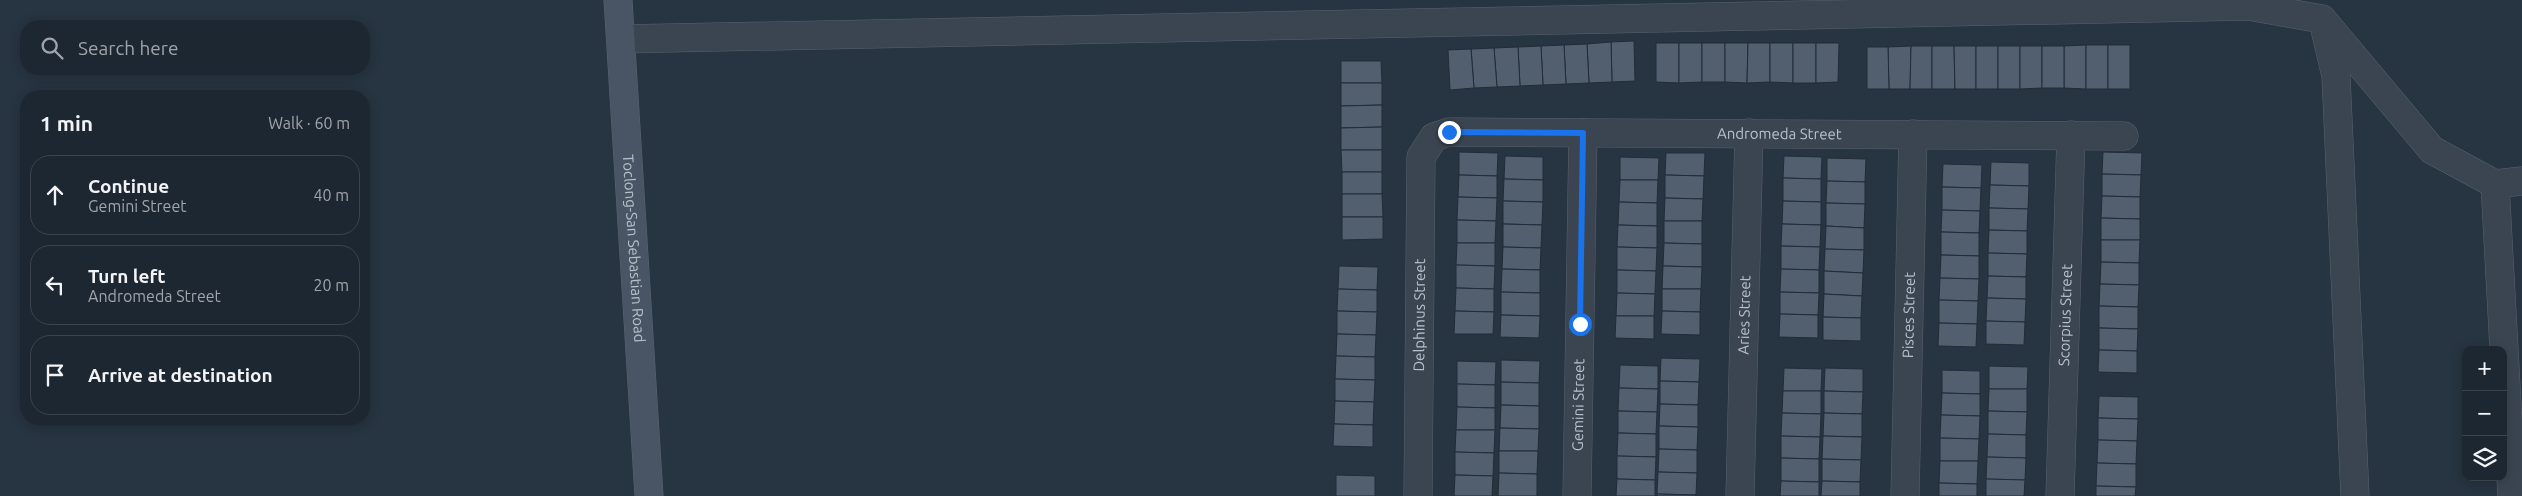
<!DOCTYPE html>
<meta charset="utf-8">
<style>
:root{--surface:#1d2731;--page:#252f39;--text:#f1f3f6;--muted:#a0a5ab;--line:#3b444d}
body{margin:0;font-family:Ubuntu,sans-serif;background:var(--page);color:var(--text)}
.controls{position:absolute;right:15px;bottom:15px;display:grid;overflow:hidden;border-radius:10px;box-shadow:0 2px 12px #0003}
.controls button{width:45px;height:45px;display:grid;place-items:center;padding:0;border:0;border-bottom:1px solid var(--line);background:var(--surface);color:var(--text);font:25px sans-serif}
.stop{position:absolute;width:15px;height:15px;margin:-11px;border:4px solid #1a73e8;border-radius:50%;background:#fff}
.stop.end{background:#1a73e8;border-color:#fff;box-shadow:0 1px 5px #0008}
.list{margin:0;padding:0;list-style:none}
h2{display:flex;justify-content:space-between;align-items:center;height:65px;margin:0;padding:0 20px;font-size:21px}
h2 small{font-size:16px;font-weight:400;color:var(--muted)}
.list li{display:grid;grid-template-columns:32px 1fr auto;gap:15px;align-items:center;box-sizing:border-box;height:80px;margin:0 10px 10px;padding:0 10px;border:1px solid var(--line);border-radius:20px}
.list b{display:block;font-size:19px;white-space:nowrap}
.list p{margin:0;font-size:16px;white-space:nowrap;color:var(--muted)}
.list em{font-size:16px;font-style:normal;color:var(--muted)}
.icon{flex:none;width:28px;height:28px;fill:none;stroke:currentColor;stroke-width:2;stroke-linecap:round;stroke-linejoin:round}
.map{position:relative;flex:none;width:2522px;height:496px;overflow:hidden}
.search{position:absolute;background:var(--surface);box-shadow:0 2px 12px #0003;left:20px;top:20px;width:350px;height:55px;display:flex;align-items:center;gap:12px;box-sizing:border-box;padding:0 18px;border-radius:20px;color:var(--muted);font-size:19px}
.panel{position:absolute;background:var(--surface);box-shadow:0 2px 12px #0003;left:20px;top:90px;width:350px;height:335px;border-radius:20px}
.map>svg:first-child{display:block}
</style>
<div class="map">
<svg width="2522" height="496" viewBox="0 0 2522 496">
<rect width="100%" height="100%" fill="#273441"/>
<!-- building -->
<g fill="#525f6e" stroke="#222c38">
<polygon points="1634,41 1635,81 1612,82 1611,42"/>
<polygon points="1611,42 1612,82 1589,83 1587,44"/>
<polygon points="1656,43 1679,43 1679,83 1656,82"/>
<polygon points="1679,43 1702,43 1702,82 1679,83"/>
<rect x="1702" y="43" width="23" height="39"/>
<polygon points="1725,43 1748,43 1747,83 1725,82"/>
<polygon points="1748,43 1770,43 1770,82 1747,83"/>
<polygon points="1770,43 1793,43 1793,83 1770,82"/>
<rect x="1793" y="43" width="23" height="40"/>
<polygon points="1816,43 1839,43 1838,82 1816,83"/>
<polygon points="1587,44 1589,83 1566,84 1564,45"/>
<polygon points="1564,45 1566,84 1543,85 1541,46"/>
<polygon points="2086,45 2086,89 2064,88 2064,46"/>
<rect x="2086" y="45" width="22" height="44"/>
<rect x="2108" y="45" width="22" height="44"/>
<polygon points="1541,46 1543,85 1520,86 1518,47"/>
<polygon points="1911,46 1910,89 1889,89 1888,47"/>
<polygon points="1911,46 1932,46 1932,89 1910,89"/>
<polygon points="1932,46 1954,46 1955,89 1932,89"/>
<polygon points="1954,46 1976,46 1976,89 1955,89"/>
<rect x="1976" y="46" width="22" height="43"/>
<rect x="1998" y="46" width="22" height="43"/>
<polygon points="2020,46 2042,46 2042,88 2020,89"/>
<rect x="2042" y="46" width="22" height="42"/>
<polygon points="1518,47 1520,86 1497,87 1494,48"/>
<polygon points="1867,47 1888,47 1889,89 1867,89"/>
<polygon points="1494,48 1497,87 1474,88 1471,49"/>
<polygon points="1471,49 1474,88 1450,90 1448,50"/>
<polygon points="1341,61 1381,61 1382,83 1341,83"/>
<polygon points="1341,83 1382,83 1382,105 1341,106"/>
<polygon points="1382,105 1382,127 1341,128 1341,106"/>
<polygon points="1382,127 1382,150 1341,150 1341,128"/>
<polygon points="1341,150 1382,150 1382,172 1342,172"/>
<polygon points="1459,152 1498,153 1497,176 1459,175"/>
<polygon points="2103,152 2142,153 2141,175 2102,174"/>
<polygon points="1666,153 1705,153 1704,176 1665,175"/>
<polygon points="1505,156 1543,157 1543,180 1504,179"/>
<polygon points="1784,156 1822,157 1821,179 1783,178"/>
<polygon points="1620,157 1659,158 1658,180 1620,180"/>
<polygon points="1827,158 1866,159 1865,182 1827,181"/>
<polygon points="1991,162 2029,163 2029,186 1990,185"/>
<polygon points="1943,164 1982,165 1981,188 1942,187"/>
<rect x="1342" y="172" width="40" height="22"/>
<polygon points="2102,174 2141,175 2140,197 2102,196"/>
<polygon points="1459,175 1497,176 1497,198 1458,197"/>
<polygon points="1665,175 1704,176 1703,199 1665,198"/>
<polygon points="1783,178 1821,179 1821,202 1783,201"/>
<polygon points="1504,179 1543,180 1543,202 1503,201"/>
<polygon points="1620,180 1658,180 1657,203 1619,202"/>
<polygon points="1827,181 1865,182 1865,204 1826,203"/>
<polygon points="1990,185 2029,186 2028,209 1989,208"/>
<polygon points="1942,187 1981,188 1980,211 1942,210"/>
<polygon points="1342,194 1382,194 1383,217 1342,217"/>
<polygon points="2102,196 2140,197 2140,219 2101,218"/>
<polygon points="1458,197 1497,198 1496,221 1457,220"/>
<polygon points="1665,198 1703,199 1702,221 1664,221"/>
<polygon points="1503,201 1543,202 1542,225 1503,224"/>
<polygon points="1783,201 1821,202 1821,225 1782,224"/>
<polygon points="1619,202 1657,203 1657,226 1618,225"/>
<polygon points="1826,203 1865,204 1864,228 1826,226"/>
<polygon points="1989,208 2028,209 2027,231 1989,230"/>
<polygon points="1942,210 1980,211 1979,233 1941,232"/>
<polygon points="1342,217 1383,217 1383,239 1342,240"/>
<polygon points="2101,218 2140,219 2140,240 2101,240"/>
<polygon points="1457,220 1496,221 1495,243 1457,243"/>
<polygon points="1664,221 1702,221 1702,244 1664,243"/>
<polygon points="1503,224 1542,225 1541,248 1503,247"/>
<polygon points="1782,224 1821,225 1820,247 1781,246"/>
<polygon points="1618,225 1657,226 1657,248 1617,247"/>
<polygon points="1826,226 1864,228 1864,250 1825,249"/>
<polygon points="1989,230 2027,231 2027,254 1988,253"/>
<polygon points="1941,232 1979,233 1979,256 1941,255"/>
<polygon points="2101,240 2140,240 2139,263 2101,262"/>
<polygon points="1457,243 1495,243 1495,266 1456,265"/>
<polygon points="1664,243 1702,244 1702,267 1663,266"/>
<polygon points="1781,246 1820,247 1819,270 1781,269"/>
<polygon points="1503,247 1541,248 1540,270 1502,269"/>
<polygon points="1617,247 1657,248 1656,271 1617,270"/>
<polygon points="1825,249 1864,250 1863,273 1824,271"/>
<polygon points="1988,253 2027,254 2026,277 1988,276"/>
<polygon points="1941,255 1979,256 1979,279 1940,278"/>
<polygon points="2101,262 2139,263 2139,285 2100,284"/>
<polygon points="1456,265 1495,266 1494,289 1456,288"/>
<polygon points="1339,266 1378,267 1377,290 1338,289"/>
<polygon points="1663,266 1702,267 1701,289 1662,289"/>
<polygon points="1502,269 1540,270 1540,293 1501,292"/>
<polygon points="1781,269 1819,270 1819,293 1780,292"/>
<polygon points="1617,270 1656,271 1655,294 1617,293"/>
<polygon points="1824,271 1863,273 1862,296 1824,294"/>
<polygon points="1988,276 2026,277 2026,299 1987,298"/>
<polygon points="1940,278 1979,279 1978,301 1939,300"/>
<polygon points="2100,284 2139,285 2138,307 2099,306"/>
<polygon points="1456,288 1494,289 1494,312 1455,311"/>
<polygon points="1338,289 1377,290 1377,312 1337,311"/>
<polygon points="1662,289 1701,289 1700,312 1662,311"/>
<polygon points="1501,292 1540,293 1540,316 1501,315"/>
<polygon points="1780,292 1819,293 1818,315 1780,314"/>
<polygon points="1617,293 1655,294 1654,316 1616,316"/>
<polygon points="1824,294 1862,296 1861,318 1823,317"/>
<polygon points="1987,298 2026,299 2025,322 1986,321"/>
<polygon points="1939,300 1978,301 1977,324 1939,323"/>
<polygon points="2099,306 2138,307 2138,329 2099,328"/>
<polygon points="1337,311 1377,312 1376,335 1337,334"/>
<polygon points="1455,311 1494,312 1493,334 1454,334"/>
<polygon points="1662,311 1700,312 1700,335 1661,334"/>
<polygon points="1780,314 1818,315 1818,338 1779,337"/>
<polygon points="1501,315 1540,316 1539,338 1500,337"/>
<polygon points="1616,316 1654,316 1654,339 1615,338"/>
<polygon points="1823,317 1861,318 1861,341 1823,340"/>
<polygon points="1986,321 2025,322 2024,345 1986,344"/>
<polygon points="1939,323 1977,324 1976,347 1938,346"/>
<polygon points="2099,328 2138,329 2137,351 2099,350"/>
<polygon points="1337,334 1376,335 1375,357 1336,356"/>
<polygon points="2099,350 2137,351 2137,373 2098,372"/>
<polygon points="1336,356 1375,357 1375,380 1335,379"/>
<polygon points="1661,358 1700,359 1699,382 1660,381"/>
<polygon points="1501,360 1540,361 1539,383 1501,382"/>
<polygon points="1457,361 1496,362 1495,385 1457,384"/>
<polygon points="1620,365 1658,366 1658,389 1619,388"/>
<polygon points="1989,366 2028,367 2027,389 1989,389"/>
<polygon points="1784,368 1822,369 1821,391 1783,391"/>
<polygon points="1825,368 1863,369 1863,392 1824,391"/>
<polygon points="1942,370 1980,371 1980,394 1942,393"/>
<polygon points="1335,379 1375,380 1374,402 1335,401"/>
<polygon points="1660,381 1699,382 1698,405 1660,404"/>
<polygon points="1501,382 1539,383 1539,406 1501,405"/>
<polygon points="1457,384 1495,385 1495,408 1457,407"/>
<polygon points="1619,388 1658,389 1657,412 1618,411"/>
<polygon points="1989,389 2027,389 2027,412 1988,411"/>
<polygon points="1783,391 1821,391 1821,414 1782,413"/>
<polygon points="1824,391 1863,392 1862,414 1824,413"/>
<polygon points="1942,393 1980,394 1980,416 1941,415"/>
<polygon points="2099,396 2138,397 2138,419 2098,418"/>
<polygon points="1335,401 1374,402 1373,425 1334,424"/>
<polygon points="1660,404 1698,405 1698,427 1659,426"/>
<polygon points="1501,405 1539,406 1539,429 1500,428"/>
<polygon points="1457,407 1495,408 1495,430 1456,430"/>
<polygon points="1618,411 1657,412 1656,434 1618,433"/>
<polygon points="1988,411 2027,412 2026,435 1988,434"/>
<polygon points="1782,413 1821,414 1820,437 1781,436"/>
<polygon points="1824,413 1862,414 1862,437 1823,436"/>
<polygon points="1941,415 1980,416 1979,439 1940,438"/>
<polygon points="2098,418 2138,419 2137,441 2098,440"/>
<polygon points="1334,424 1373,425 1373,447 1333,446"/>
<polygon points="1659,426 1698,427 1697,450 1659,449"/>
<polygon points="1500,428 1539,429 1538,451 1499,451"/>
<polygon points="1456,430 1495,430 1494,453 1455,452"/>
<polygon points="1618,433 1656,434 1656,457 1617,456"/>
<polygon points="1988,434 2026,435 2026,458 1987,457"/>
<polygon points="1781,436 1820,437 1819,459 1781,458"/>
<polygon points="1823,436 1862,437 1861,460 1822,459"/>
<polygon points="1940,438 1979,439 1978,461 1940,461"/>
<polygon points="2098,440 2137,441 2136,464 2097,463"/>
<polygon points="1659,449 1697,450 1697,473 1658,472"/>
<polygon points="1499,451 1538,451 1537,474 1499,473"/>
<polygon points="1455,452 1494,453 1493,476 1455,475"/>
<polygon points="1617,456 1656,457 1655,480 1617,479"/>
<polygon points="1987,457 2026,458 2025,480 1986,479"/>
<polygon points="1781,458 1819,459 1819,482 1781,481"/>
<polygon points="1822,459 1861,460 1860,482 1822,481"/>
<polygon points="1940,461 1978,461 1977,484 1939,483"/>
<polygon points="2097,463 2136,464 2136,487 2096,486"/>
<polygon points="1658,472 1697,473 1696,495 1657,494"/>
<polygon points="1499,473 1537,474 1537,496 1498,496"/>
<polygon points="1336,475 1375,476 1375,496 1336,496"/>
<polygon points="1455,475 1493,476 1492,496 1454,496"/>
<polygon points="1617,479 1655,480 1655,496 1616,496"/>
<polygon points="1986,479 2025,480 2024,496 1986,496"/>
<polygon points="1781,481 1819,482 1819,496 1780,496"/>
<polygon points="1822,481 1860,482 1860,496 1821,496"/>
<polygon points="1939,483 1977,484 1977,496 1939,496"/>
<polygon points="2096,486 2136,487 2135,496 2096,496"/>
<polygon points="1657,494 1696,495 1696,496 1657,496"/>
</g>
<g fill="none" stroke-linecap="round" stroke-linejoin="round">
<defs>
<g id="street">
<polyline points="2324,25 2336,76 2355,496"/>
<polyline points="621,39 2248,6 2322,19 2432,150 2495,184 2522,181"/>
<polyline points="2495,184 2512,496"/>
<path id="s1" d="M1418 496 1421 157 1434 137 1449 132 2124 136"/>
<path id="s2" d="M1577 496 1583 133"/>
<path id="s3" d="M1740 496 1749 133"/>
<path id="s4" d="M1905 496 1913 134"/>
<path id="s5" d="M2060 496 2071 135"/>
</g>
<g id="secondary">
<path id="s6" d="M618 0 649 496"/>
</g>
</defs>
<!-- street casing -->
<use href="#street" stroke="#59636e" stroke-width="29"/>
<!-- secondary casing -->
<use href="#secondary" stroke="#59636e" stroke-width="29"/>
<!-- street -->
<use href="#street" stroke="#3b4551" stroke-width="28"/>
<!-- secondary -->
<use href="#secondary" stroke="#495564" stroke-width="28"/>
</g>
<g fill="none" stroke-linecap="round" stroke-linejoin="round">
<!-- route -->
<polyline stroke="#1a73e8" stroke-width="6" points="1449,132 1583,133 1580,324"/>
</g>
<g text-anchor="middle" stroke-width="4" stroke-linejoin="round" paint-order="stroke">
<!-- street labels -->
<g font-size="15" fill="#b8c1cb" stroke="#202a36">
<text dy="5" stroke="none"><textPath href="#s1" startOffset="709">Andromeda Street</textPath></text>
<text dy="5" stroke="none"><textPath href="#s6" startOffset="249">Toclong-San Sebastian Road</textPath></text>
<text dy="5" stroke="none"><textPath href="#s1" startOffset="181">Delphinus Street</textPath></text>
<text dy="5" stroke="none"><textPath href="#s3" startOffset="181">Aries Street</textPath></text>
<text dy="5" stroke="none"><textPath href="#s4" startOffset="181">Pisces Street</textPath></text>
<text dy="5" stroke="none"><textPath href="#s5" startOffset="181">Scorpius Street</textPath></text>
<text dy="5" stroke="none"><textPath href="#s2" startOffset="91">Gemini Street</textPath></text>
</g>
</g>
</svg>
<div class="controls">
<button>+</button>
<button>−</button>
<button><svg class="icon" aria-label="layers" viewBox="0 0 24 24"><path d="M12 4l9 5-9 5-9-5zM3 14l9 5 9-5"/></svg></button>
</div>
<div class="stop" style="left:1580px;top:324px"></div>
<div class="stop end" style="left:1449px;top:132px"></div>
<div class="search"><svg class="icon" aria-label="search" viewBox="0 0 24 24"><circle cx="10" cy="10" r="6"/><path d="M15 15l6 6"/></svg>Search here</div>
<section class="panel">
<h2>1 min<small>Walk · 60 m</small></h2>
<ul class="list">
<li><svg class="icon" aria-label="ahead" viewBox="0 0 24 24"><path d="M12 20V5M6 11l6-6 6 6"/></svg><div><b>Continue</b><p>Gemini Street</p></div><em>40 m</em></li>
<li><svg class="icon" aria-label="left" viewBox="0 0 24 24"><path d="M17 20v-9H6M10 6l-5 5 5 5"/></svg><div><b>Turn left</b><p>Andromeda Street</p></div><em>20 m</em></li>
<li><svg class="icon" aria-label="arrive" viewBox="0 0 24 24"><path d="M6 21V4h12l-3 4 3 4H6"/></svg><div><b>Arrive at destination</b></div></li>
</ul>
</section>
</div>
